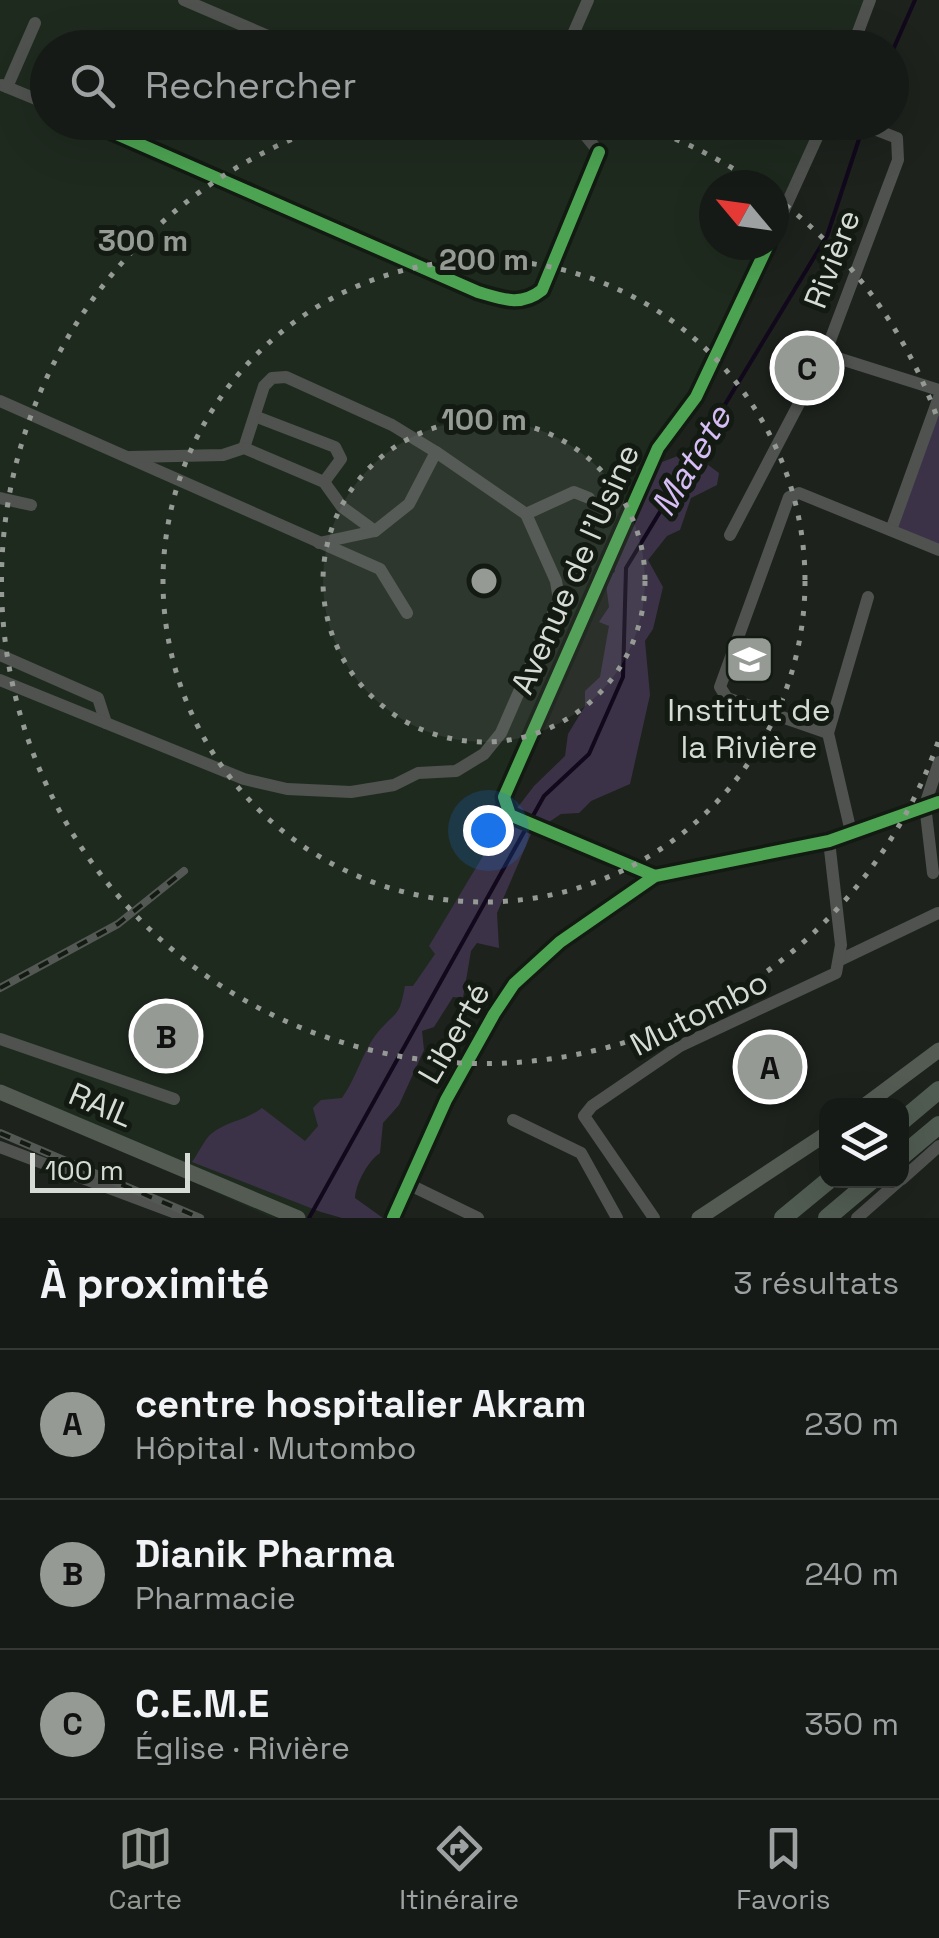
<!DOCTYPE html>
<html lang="fr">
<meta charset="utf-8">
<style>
:root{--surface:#161a16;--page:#1f231f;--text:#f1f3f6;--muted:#9ea1a1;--line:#353835;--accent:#959a95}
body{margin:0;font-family:"Space Grotesk",sans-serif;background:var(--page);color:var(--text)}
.controls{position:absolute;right:30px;bottom:30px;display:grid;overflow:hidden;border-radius:20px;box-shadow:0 10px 40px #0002}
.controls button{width:90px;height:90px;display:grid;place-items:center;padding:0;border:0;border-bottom:2px solid var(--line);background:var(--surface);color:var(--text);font:50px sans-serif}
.compass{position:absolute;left:699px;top:170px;width:90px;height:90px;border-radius:50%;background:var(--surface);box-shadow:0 10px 40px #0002;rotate:299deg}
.scale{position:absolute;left:30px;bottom:25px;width:160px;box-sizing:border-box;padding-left:10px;border:5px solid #d6dbd6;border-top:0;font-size:28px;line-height:35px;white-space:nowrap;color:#d6dbd6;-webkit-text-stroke:8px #121a12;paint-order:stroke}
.you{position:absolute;left:488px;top:830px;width:35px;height:35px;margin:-25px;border:8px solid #fff;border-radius:50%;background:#1a73e8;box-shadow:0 0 0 15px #1a73e833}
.badge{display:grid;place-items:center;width:65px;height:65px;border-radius:50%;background:var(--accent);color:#111;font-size:32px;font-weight:700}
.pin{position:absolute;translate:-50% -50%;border:5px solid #fff;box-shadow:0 2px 10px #0006}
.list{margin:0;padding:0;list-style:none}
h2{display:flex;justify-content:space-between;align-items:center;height:130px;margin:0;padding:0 40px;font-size:42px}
h2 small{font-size:32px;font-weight:400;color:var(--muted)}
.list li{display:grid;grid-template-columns:65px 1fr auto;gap:30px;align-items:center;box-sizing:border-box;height:150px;padding:0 40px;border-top:2px solid var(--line)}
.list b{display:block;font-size:38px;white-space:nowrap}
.list p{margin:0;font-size:32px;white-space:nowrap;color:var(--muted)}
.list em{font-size:32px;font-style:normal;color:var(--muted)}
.icon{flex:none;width:55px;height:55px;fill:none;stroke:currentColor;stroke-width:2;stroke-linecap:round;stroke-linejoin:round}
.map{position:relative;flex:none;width:939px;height:1218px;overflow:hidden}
.search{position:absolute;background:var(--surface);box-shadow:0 10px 40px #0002;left:30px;right:30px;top:30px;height:110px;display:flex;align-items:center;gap:25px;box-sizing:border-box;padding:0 35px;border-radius:55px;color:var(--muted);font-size:38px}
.sheet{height:580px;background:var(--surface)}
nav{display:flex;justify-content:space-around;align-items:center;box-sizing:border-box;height:140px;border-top:2px solid var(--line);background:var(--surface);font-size:28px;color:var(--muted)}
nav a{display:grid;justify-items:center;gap:5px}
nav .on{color:var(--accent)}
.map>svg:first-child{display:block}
</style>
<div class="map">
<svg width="939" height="1218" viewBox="0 0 939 1218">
<rect width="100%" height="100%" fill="#1d221d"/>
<!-- built -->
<polygon fill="#1f2a1f" points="0,0 869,0 850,47 48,48 48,122 818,123 774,229 774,185 714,185 714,245 767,245 696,397 638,483 633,482 604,569 565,658 480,833 515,852 309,1218 272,1218 0,1094"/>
<!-- green -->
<g fill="#3b3247">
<polygon points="939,405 939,545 894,529"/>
<path d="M683 454 696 456 719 473 717 485 691 498 680 530 667 536 648 560 663 587 653 629 645 641 650 695 630 784 591 801 579 813 561 814 531 834 497 913 499 948 477 943 471 951 463 998 453 997 434 1027 422 1031 424 1050 399 1105 383 1123 380 1153C368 1161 356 1183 355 1198L383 1218H342L321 1212 192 1162C198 1154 204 1140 211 1134 227 1121 245 1121 262 1108L305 1141 318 1126 313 1108 321 1100 342 1098C356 1079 364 1048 378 1032 398 1009 399 1018 405 986H413L435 954 429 946 492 841 534 786 565 756 568 734 585 706V691L600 677 609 626 599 622 609 607 605 577 615 572 614 560 654 465Z"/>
</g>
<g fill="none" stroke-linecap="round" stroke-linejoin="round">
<!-- stream -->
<g stroke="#12081c" stroke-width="4">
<polyline points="892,52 915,0"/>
<polyline points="309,1218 544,796 589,754 623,677 626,568 827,236 863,127"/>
</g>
<!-- minor -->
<g stroke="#4f524f" stroke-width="12">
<polyline points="184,0 296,48"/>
<polyline points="567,48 588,0"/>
<polyline points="852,48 870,0"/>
<polyline points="2,85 48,104"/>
<polyline points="7,87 35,23"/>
<path d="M89 122 478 292C502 299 521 307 542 290L599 152 585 135 532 122"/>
<polyline points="479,122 509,122"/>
<polyline points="774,232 824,122"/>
<polyline points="825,354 939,390"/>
<polyline points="0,401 380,569 407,613"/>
<polyline points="257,417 335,447 341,459 324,482"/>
<polyline points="244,448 264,386 272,378 286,377 392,425 436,452"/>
<polyline points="0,498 31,505"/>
<polyline points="526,514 574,492 589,498"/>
<polyline points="891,530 939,397"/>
<polyline points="730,535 825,354 898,160 897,138 856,122"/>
<polyline points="319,543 375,531"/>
<polyline points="0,655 98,698 106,723"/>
<polyline points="0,680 244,779 287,789 351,792 394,785 418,773 456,771 484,754 501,733 559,600 556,581 526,514 436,452 409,504 375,531 342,507 324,482 244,448 223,455 130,457"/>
<polyline points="828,733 727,698 720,687 789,497 799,493 939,550"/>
<polyline points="851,832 828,733 868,597"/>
<polyline points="933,873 925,805 939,762"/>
<polyline points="655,876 510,815 504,797 658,448 696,397 768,245"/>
<polyline points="842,959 938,913"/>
<polyline points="0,1039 174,1099"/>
<polyline points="513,1120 581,1153 617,1218"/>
<polyline points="0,1147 189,1218"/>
<polyline points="902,1179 939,1146"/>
<polyline points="406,1183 478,1218"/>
<polyline points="393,1218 446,1100 494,1014 514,984 560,942 655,876 829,841 939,802"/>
<polyline points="654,1218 584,1116 592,1106 680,1046 836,973 841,945 829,841"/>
<polyline points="857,1218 900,1180"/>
</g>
<!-- major -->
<g stroke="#535b53" stroke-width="15">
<polyline points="0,1092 298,1218"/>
<polyline points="864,1106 939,1050"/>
<polyline points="699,1218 826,1134"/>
</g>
<!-- highway -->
<g stroke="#505b51" stroke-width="18">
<polyline points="902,1121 939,1090"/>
<polyline points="902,1156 939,1125"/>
<polyline points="783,1218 829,1180"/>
<polyline points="827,1218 872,1180"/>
</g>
<defs>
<g id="rail">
<polyline points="0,988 118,924 184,871"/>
<polyline points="0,1133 200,1218"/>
</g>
</defs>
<!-- rail casing -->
<use href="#rail" stroke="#545854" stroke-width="8"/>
<!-- rail -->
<use href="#rail" stroke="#121a12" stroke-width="4" stroke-dasharray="11" stroke-linecap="butt"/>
<defs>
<g id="cycleway">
<path d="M89 122 478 292C502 299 521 307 542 290L599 152"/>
<polyline points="655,876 510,815 504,797 658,448 696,397 768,245"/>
<polyline points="393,1218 446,1100 494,1014 514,984 560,942 655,876 829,841 939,802"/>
</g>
</defs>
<!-- cycleway casing -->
<use href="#cycleway" stroke="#121a12" stroke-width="19"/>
<!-- cycleway -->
<use href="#cycleway" stroke="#4ca352" stroke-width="12"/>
</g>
<!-- distance rings -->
<circle cx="484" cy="581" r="161" fill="#959a95" fill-opacity=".12"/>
<g fill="none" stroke="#959a95" stroke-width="5" stroke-dasharray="5 10">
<circle cx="484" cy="581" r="161"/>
<circle cx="484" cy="581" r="321"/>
<path d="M938 742A482 482 0 1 1 335 123M633 123A482 482 0 0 1 757 184M774 196A482 482 0 0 1 938 420"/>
</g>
<!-- icons -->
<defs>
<symbol id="school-square" viewBox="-11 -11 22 22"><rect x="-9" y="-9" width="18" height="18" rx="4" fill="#959a95" stroke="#121a12"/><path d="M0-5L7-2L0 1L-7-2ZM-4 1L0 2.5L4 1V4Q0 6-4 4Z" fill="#fff"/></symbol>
</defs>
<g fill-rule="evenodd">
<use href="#school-square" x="722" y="632" width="55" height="55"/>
</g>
<g text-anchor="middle" stroke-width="10" stroke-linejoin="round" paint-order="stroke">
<!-- street labels -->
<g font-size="32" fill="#d6dbd6" stroke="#121a12">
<text transform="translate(832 259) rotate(-69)" y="11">Rivière</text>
<text transform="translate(575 569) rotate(-66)" y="11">Avenue de l'Usine</text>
<text transform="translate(699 1013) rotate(-27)" y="11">Mutombo</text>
<text transform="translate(454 1033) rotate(-60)" y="11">Liberté</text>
<text transform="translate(101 1105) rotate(23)" y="11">RAIL</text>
</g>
<!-- poi labels -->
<g font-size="32" fill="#d6dbd6" stroke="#121a12">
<text x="749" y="721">Institut de<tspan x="749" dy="37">la Rivière</tspan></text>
</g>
<!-- water labels -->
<g font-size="35" font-style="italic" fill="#d7bdf5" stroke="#121a12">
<text transform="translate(691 461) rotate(-59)" y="12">Matete</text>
</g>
</g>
<circle cx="484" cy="581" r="15" fill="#959a95" stroke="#121a12" stroke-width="5"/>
<g font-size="30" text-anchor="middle" font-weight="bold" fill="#959a95" stroke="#121a12" stroke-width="10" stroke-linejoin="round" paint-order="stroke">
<text x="143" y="251">300 m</text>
<text x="484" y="270">200 m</text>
<text x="484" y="430">100 m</text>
</g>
</svg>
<div class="controls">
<button><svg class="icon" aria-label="layers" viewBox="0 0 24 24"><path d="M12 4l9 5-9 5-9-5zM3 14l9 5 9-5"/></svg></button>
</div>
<svg class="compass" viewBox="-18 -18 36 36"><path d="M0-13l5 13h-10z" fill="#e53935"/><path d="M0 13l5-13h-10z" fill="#9ea1a1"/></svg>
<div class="scale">100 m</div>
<div class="you"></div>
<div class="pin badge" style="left:770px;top:1067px">A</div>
<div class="pin badge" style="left:166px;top:1036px">B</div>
<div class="pin badge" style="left:807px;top:368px">C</div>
<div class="search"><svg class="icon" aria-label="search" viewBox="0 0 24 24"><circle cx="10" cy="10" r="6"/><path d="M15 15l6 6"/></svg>Rechercher</div>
</div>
<section class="sheet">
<h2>À proximité<small>3 résultats</small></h2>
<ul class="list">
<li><span class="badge">A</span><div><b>centre hospitalier Akram</b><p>Hôpital · Mutombo</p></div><em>230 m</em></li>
<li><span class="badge">B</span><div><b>Dianik Pharma</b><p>Pharmacie</p></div><em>240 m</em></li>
<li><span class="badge">C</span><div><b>C.E.M.E</b><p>Église · Rivière</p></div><em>350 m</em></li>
</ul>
</section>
<nav>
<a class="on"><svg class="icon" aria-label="map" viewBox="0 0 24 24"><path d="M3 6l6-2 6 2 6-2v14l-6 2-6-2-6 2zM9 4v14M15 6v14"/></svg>Carte</a>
<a><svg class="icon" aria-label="directions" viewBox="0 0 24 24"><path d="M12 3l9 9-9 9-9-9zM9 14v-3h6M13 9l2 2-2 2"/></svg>Itinéraire</a>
<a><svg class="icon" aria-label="saved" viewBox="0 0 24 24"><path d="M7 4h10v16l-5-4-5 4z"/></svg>Favoris</a>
</nav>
